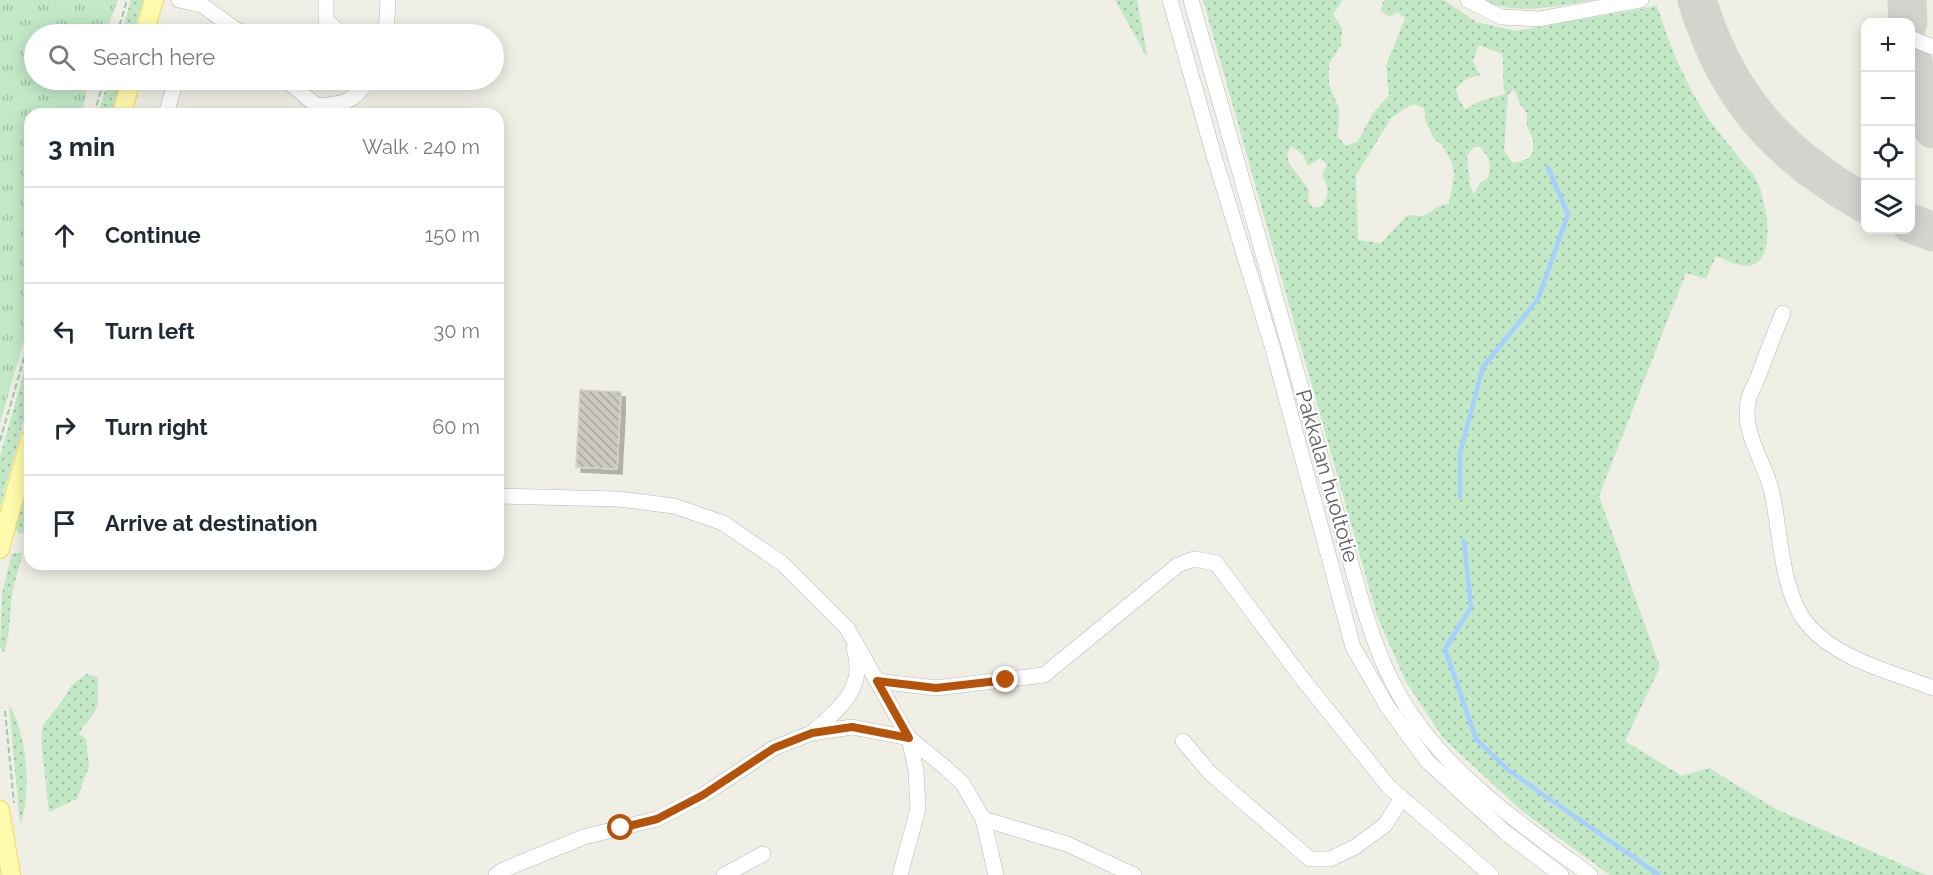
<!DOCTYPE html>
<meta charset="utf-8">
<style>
:root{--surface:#fff;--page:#f2f2f3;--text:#1f2937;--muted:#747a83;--line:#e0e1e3}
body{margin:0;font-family:Raleway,sans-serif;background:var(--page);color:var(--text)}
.controls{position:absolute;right:18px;top:18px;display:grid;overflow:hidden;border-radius:12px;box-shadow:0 3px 15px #0003}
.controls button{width:54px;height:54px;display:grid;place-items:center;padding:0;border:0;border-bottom:2px solid var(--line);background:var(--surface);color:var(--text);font:30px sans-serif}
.stop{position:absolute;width:18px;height:18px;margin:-14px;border:4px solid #b45309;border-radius:50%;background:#fff}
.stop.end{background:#b45309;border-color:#fff;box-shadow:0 2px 6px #0008}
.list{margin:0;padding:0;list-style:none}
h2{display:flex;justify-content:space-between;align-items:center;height:78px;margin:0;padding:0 24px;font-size:26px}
h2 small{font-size:20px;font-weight:400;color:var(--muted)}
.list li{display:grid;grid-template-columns:39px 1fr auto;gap:18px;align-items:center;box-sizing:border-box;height:96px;padding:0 24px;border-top:2px solid var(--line)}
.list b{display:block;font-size:22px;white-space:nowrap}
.list em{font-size:20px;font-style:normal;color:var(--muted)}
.icon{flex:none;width:33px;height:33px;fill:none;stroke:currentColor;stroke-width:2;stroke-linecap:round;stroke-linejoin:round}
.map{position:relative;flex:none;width:1933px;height:875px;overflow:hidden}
.search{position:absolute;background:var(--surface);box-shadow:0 3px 15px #0003;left:24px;top:24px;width:480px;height:66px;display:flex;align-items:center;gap:15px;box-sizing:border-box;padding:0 21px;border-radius:33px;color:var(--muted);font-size:22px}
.panel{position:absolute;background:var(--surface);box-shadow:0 3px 15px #0003;left:24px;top:108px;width:480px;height:462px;border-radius:18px}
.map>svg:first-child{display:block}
</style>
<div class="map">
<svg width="1933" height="875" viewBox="0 0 1933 875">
<defs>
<pattern id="grass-dots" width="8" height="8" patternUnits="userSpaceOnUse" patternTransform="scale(1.5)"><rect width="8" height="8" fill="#c2e8c6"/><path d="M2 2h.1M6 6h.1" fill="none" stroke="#a1bfa5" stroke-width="1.8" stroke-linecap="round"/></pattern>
<pattern id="park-tufts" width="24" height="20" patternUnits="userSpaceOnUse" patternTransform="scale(1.5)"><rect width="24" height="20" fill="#c2e8c6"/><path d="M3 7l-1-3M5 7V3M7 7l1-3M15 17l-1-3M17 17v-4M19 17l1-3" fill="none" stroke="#a1bfa5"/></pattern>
<pattern id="building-back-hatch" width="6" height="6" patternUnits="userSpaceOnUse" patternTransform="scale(1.5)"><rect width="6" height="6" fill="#ccc9c3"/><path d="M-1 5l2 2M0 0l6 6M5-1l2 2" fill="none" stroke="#a9a7a2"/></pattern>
<filter id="shadow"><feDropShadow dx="5" dy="5" stdDeviation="0" flood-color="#0004"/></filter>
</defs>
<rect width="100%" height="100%" fill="#f0efe6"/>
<!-- grass -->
<g fill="url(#grass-dots)" fill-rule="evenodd">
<polygon points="131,0 143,0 133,34 121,34"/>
<polygon points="1115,0 1137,0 1148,59"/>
<path d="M1203 0H1343L1333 14 1342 28 1341 45 1329 64V85L1339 108 1338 137 1346 146 1358 141 1373 113 1389 95 1386 66 1405 18 1397 12 1389 17 1381 11 1383 2 1385 0H1444L1476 22 1516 31 1657 6C1668 40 1680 71 1698 102 1710 123 1727 142 1742 161 1746 167 1753 172 1756 179 1766 197 1780 266 1746 266 1737 266 1724 259 1716 256L1706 279 1686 273 1599 496 1660 667 1625 741 1682 776 1709 768 1776 809 1926 875H1610L1522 811 1443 738 1406 682 1377 616ZM1479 45 1502 54C1504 68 1502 80 1505 94L1481 101 1465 109 1459 100 1456 89 1464 80 1480 75 1473 61ZM1514 89 1520 104 1527 114V126L1533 140V152L1528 159 1513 163 1504 151 1508 95ZM1413 104 1424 108 1426 122 1434 139 1442 145 1452 163 1454 175 1449 203 1439 206 1423 216 1407 215 1381 243 1358 240 1356 175 1392 117ZM1291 146 1303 155 1308 166 1321 158 1327 165 1322 175C1329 188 1330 194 1322 206L1313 208 1308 200 1309 190 1289 163 1287 154ZM1479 146C1489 156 1492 163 1488 178L1480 183 1474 194 1470 186 1467 156 1473 148Z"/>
<path d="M1480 0H1595C1556 6 1517 16 1480 0Z"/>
<polygon points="108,80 121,80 111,114 98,114"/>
<polygon points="30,352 30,397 0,508 0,456"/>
<path d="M30 472C30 488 35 523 23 534L18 533 16 528Z"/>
<path d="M12 553H22C21 565 15 578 13 590 9 611 11 632 4 652L0 648 2 594Z"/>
<path d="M86 674 98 677C98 688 100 704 94 713 89 721 83 725 79 734L86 739 89 766 77 799 49 812 41 741 43 725 63 700 72 685Z"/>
<path d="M9 705C27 730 32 797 20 825Z"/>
</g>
<!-- park -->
<polygon fill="url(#park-tufts)" points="0,0 118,0 105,34 34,34 34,80 89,80 82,114 30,114 30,319 0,423"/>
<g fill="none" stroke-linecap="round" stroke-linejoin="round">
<!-- stream -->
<g stroke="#a7cfff" stroke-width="4.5">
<polyline points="1460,497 1460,453 1483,367 1538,299 1568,214 1548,168"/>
<polyline points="1464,541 1471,607 1445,649 1476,739 1508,770 1659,875"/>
</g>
<!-- taxiway -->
<g stroke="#d4d4cf" stroke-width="39">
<path d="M1697 0C1727 98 1778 154 1866 204"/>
<polyline points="1907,0 1908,22"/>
<polyline points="1910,46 1919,92 1933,129"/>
<polyline points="1910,223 1933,232"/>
</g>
</g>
<!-- building -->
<polygon fill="url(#building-back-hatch)" stroke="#d5d2c4" stroke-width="1.5" filter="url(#shadow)" points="580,390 621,392 617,469 576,467"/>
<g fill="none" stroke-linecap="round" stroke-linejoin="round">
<defs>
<g id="minor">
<polyline points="179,0 202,5 242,34"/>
<polyline points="326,0 326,20 341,34"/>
<polyline points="1170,0 1214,156 1273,349 1353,647 1387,706 1427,761 1506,833 1561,875"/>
<path d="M1191 0 1357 585C1367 620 1378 656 1396 689 1438 768 1519 823 1590 875"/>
<polyline points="1468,0 1501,17 1539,19 1641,0"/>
<polyline points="386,34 388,0"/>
<polyline points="1910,38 1933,47"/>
<path d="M286 80 317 106C343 104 354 103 368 80"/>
<polyline points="166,114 176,80"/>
<path d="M1783 313C1774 334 1766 356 1758 377 1755 385 1749 394 1748 402 1742 433 1764 461 1771 489 1781 529 1780 592 1808 625 1838 660 1892 672 1933 688"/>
<polyline points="498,496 618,499 674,506 723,523 783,564 847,628 909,738 916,771 918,809 900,875"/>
<polyline points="877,681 936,688 1044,675 1178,565 1194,559 1216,563 1301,677 1389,787 1491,875"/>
<path d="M812 733C838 709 867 689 854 649"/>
<polyline points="1183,741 1210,773 1310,859 1330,859 1355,847 1385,825 1402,798"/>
<polyline points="983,819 1067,844 1134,875"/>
<polyline points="496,875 503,870 584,837 657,819 703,795 774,748 812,733 852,727 909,738 947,769 963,784 983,819 996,875"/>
<polyline points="724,875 763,854"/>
</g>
<g id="major">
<polyline points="144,34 154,0"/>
<polyline points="122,114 131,80"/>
<polyline points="0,549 30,439"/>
<polyline points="0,810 11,875"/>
</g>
</defs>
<!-- minor casing -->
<use href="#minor" stroke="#b6b8bd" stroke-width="16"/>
<!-- major casing -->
<use href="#major" stroke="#f5da5a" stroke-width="20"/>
<!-- path -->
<g stroke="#9bc9ae" stroke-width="2" stroke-dasharray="6 3" stroke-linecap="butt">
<polyline points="117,34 127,0"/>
<polyline points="94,114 104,80"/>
<polyline points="0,441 30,337"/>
<polyline points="5,711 14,803"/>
</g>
<!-- minor -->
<use href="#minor" stroke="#fff" stroke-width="15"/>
<!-- major -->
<use href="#major" stroke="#fffbac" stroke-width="18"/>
</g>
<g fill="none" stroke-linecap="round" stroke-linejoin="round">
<!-- route -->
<polyline stroke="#b45309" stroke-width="8" points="621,828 657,819 703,795 774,748 812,733 852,727 909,738 877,681 936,688 1006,680"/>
</g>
<g text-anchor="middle" stroke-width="4.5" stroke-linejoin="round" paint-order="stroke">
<!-- street labels -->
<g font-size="21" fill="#5e6167" stroke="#fff">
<text transform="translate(1327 476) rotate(74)" y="7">Pakkalan huoltotie</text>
</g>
</g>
</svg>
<div class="controls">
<button>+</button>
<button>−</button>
<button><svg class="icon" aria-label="locate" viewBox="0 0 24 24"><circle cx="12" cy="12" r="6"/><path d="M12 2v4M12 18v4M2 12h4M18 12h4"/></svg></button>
<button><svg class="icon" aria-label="layers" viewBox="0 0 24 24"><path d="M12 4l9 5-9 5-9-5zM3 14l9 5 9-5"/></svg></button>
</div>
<div class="stop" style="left:621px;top:828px"></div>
<div class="stop end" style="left:1006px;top:680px"></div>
<div class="search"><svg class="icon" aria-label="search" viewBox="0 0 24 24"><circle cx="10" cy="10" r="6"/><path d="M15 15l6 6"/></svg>Search here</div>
<section class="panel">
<h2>3 min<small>Walk · 240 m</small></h2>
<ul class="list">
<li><svg class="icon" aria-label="ahead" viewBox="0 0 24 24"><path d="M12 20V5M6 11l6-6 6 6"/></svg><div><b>Continue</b></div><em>150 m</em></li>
<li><svg class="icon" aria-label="left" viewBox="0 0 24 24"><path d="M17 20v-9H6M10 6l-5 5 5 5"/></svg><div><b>Turn left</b></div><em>30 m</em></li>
<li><svg class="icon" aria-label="right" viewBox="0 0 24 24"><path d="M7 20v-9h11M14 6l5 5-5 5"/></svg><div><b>Turn right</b></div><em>60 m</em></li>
<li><svg class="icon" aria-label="arrive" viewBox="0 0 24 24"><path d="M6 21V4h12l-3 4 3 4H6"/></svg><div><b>Arrive at destination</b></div></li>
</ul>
</section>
</div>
